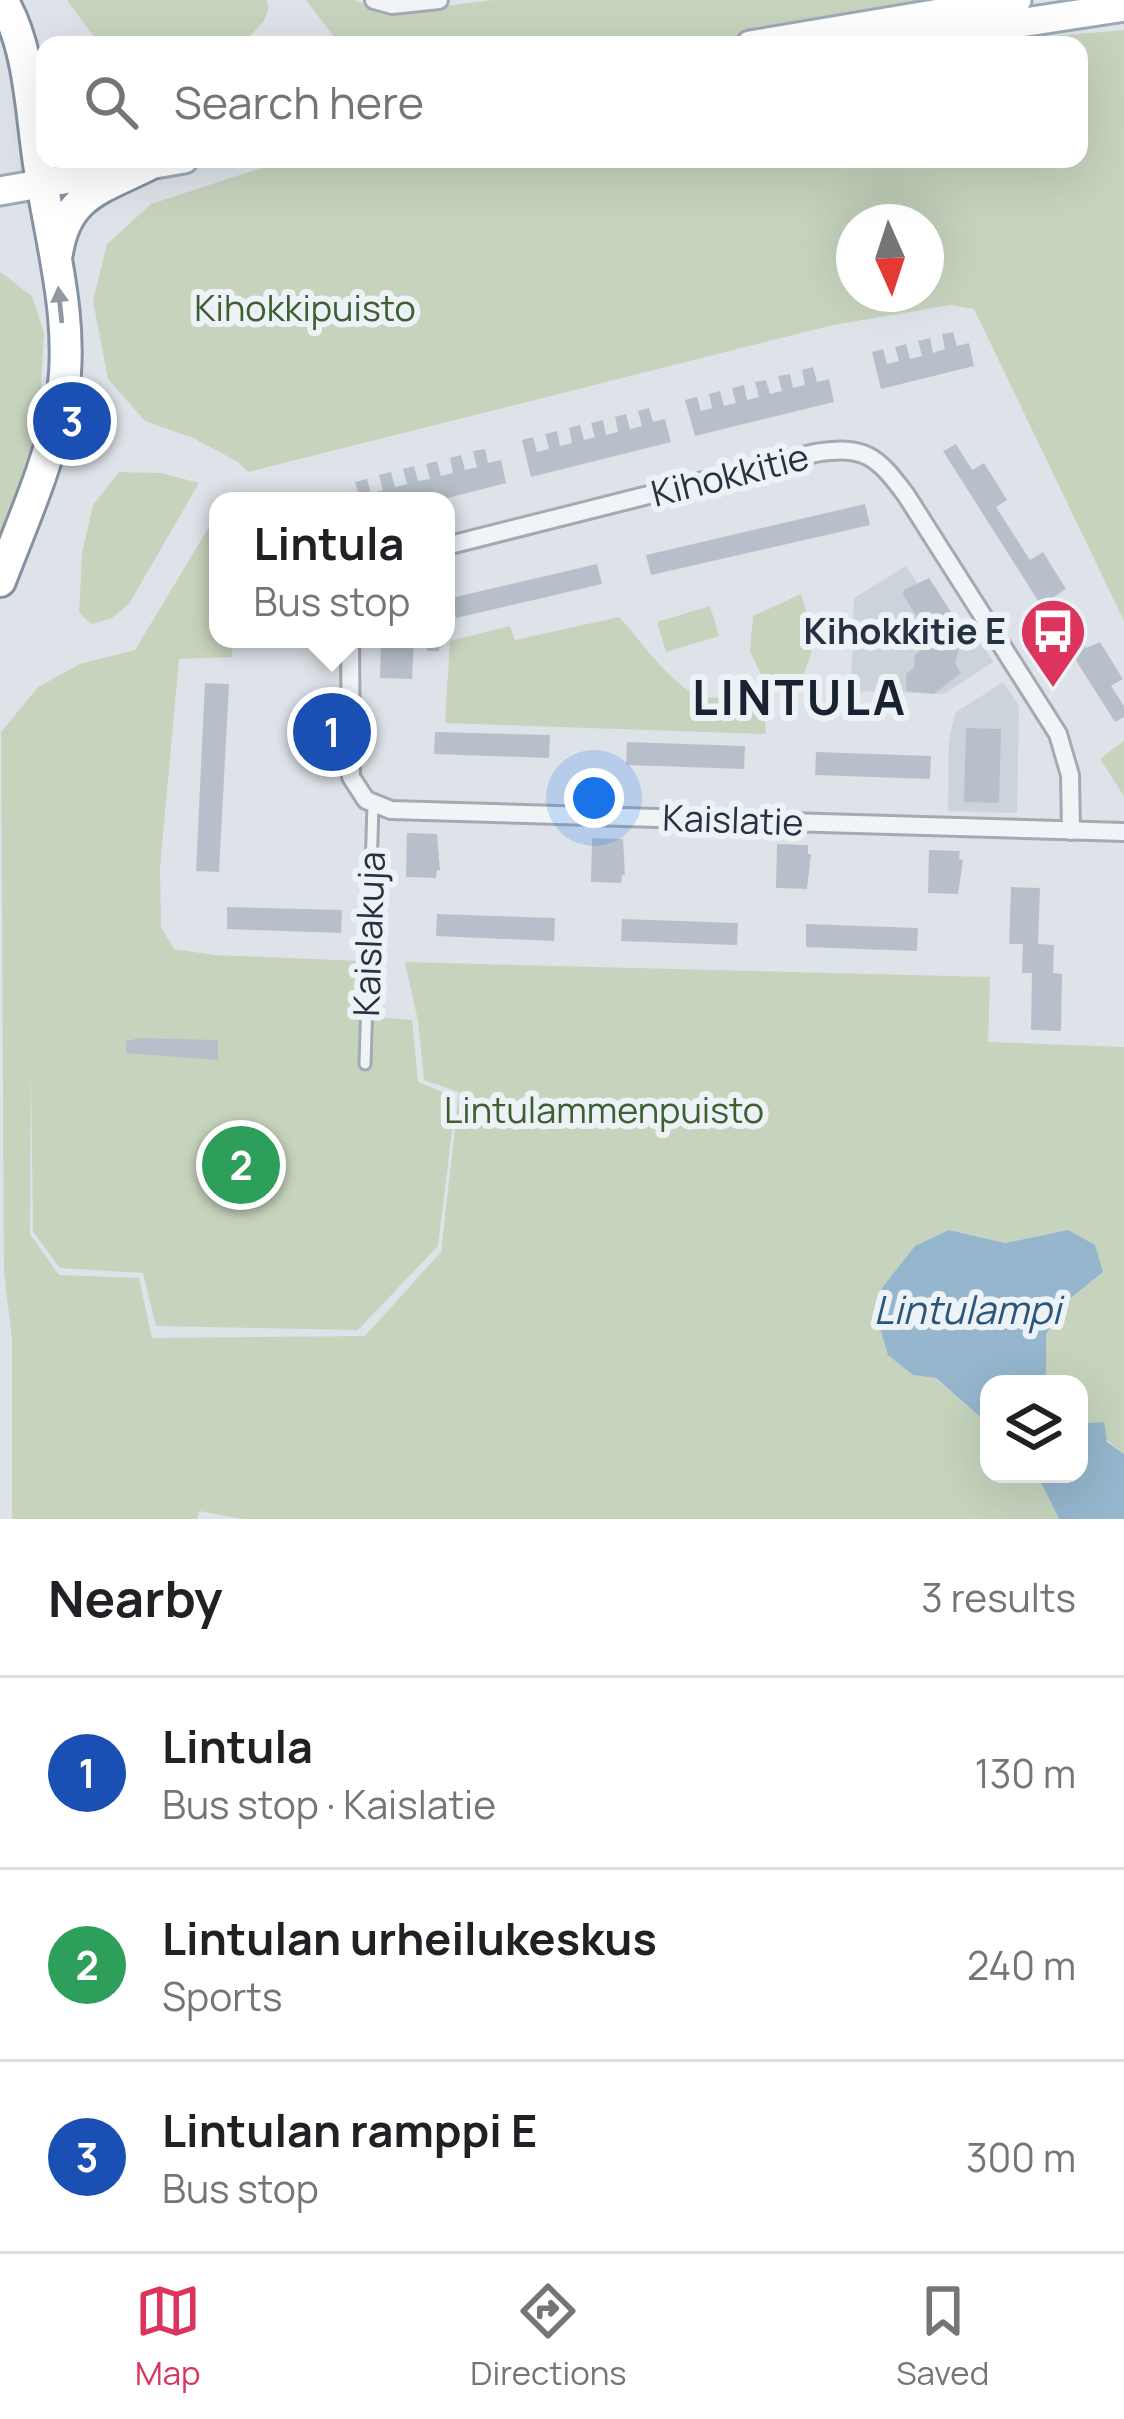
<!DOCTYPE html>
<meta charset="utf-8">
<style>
:root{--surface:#fff;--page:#f6f6f6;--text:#202124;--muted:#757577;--line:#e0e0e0;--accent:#dd345e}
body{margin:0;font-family:Manrope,sans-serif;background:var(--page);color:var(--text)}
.controls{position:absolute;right:36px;bottom:36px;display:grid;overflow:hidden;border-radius:24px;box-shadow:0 12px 48px #0002}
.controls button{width:108px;height:108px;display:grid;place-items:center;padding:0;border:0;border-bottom:3px solid var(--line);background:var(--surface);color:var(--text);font:60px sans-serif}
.compass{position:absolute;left:836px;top:204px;width:108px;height:108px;border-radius:50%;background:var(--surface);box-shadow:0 12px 48px #0002;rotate:177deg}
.you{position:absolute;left:594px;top:798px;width:42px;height:42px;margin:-30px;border:9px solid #fff;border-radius:50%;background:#1a73e8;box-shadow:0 0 0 18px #1a73e833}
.badge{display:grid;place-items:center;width:78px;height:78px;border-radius:50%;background:var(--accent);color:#fff;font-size:39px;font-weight:700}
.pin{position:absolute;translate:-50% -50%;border:6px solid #fff;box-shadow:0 3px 12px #0006}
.popup{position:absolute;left:209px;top:492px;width:246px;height:156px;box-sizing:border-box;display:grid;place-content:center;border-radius:24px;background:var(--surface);filter:drop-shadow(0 3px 9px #0005);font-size:39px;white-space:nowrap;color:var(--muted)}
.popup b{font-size:45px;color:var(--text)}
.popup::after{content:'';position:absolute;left:50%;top:100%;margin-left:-24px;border:24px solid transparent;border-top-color:var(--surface)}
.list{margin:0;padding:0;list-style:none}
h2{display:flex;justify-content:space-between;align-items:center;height:156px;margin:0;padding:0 48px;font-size:51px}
h2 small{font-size:39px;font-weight:400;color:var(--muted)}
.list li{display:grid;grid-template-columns:78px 1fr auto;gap:36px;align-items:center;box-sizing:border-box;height:192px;padding:0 48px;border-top:3px solid var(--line)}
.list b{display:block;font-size:45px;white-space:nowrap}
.list p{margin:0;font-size:39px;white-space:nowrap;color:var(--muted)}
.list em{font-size:39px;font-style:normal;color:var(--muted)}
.icon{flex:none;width:66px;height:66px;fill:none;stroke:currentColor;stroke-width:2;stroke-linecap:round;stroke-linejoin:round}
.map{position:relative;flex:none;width:1124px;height:1519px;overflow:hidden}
.search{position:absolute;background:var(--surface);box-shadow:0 12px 48px #0002;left:36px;right:36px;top:36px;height:132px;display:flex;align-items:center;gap:30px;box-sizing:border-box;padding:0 42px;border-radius:24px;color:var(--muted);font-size:45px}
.sheet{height:732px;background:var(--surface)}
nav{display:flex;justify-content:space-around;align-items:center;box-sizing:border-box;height:168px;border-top:3px solid var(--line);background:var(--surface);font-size:33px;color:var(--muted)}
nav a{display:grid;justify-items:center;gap:6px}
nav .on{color:var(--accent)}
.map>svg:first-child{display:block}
</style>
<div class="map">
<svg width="1124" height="1519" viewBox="0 0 1124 1519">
<rect width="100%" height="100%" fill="#dee3e9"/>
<!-- built -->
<g fill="#ccd3db">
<polygon points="906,566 918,584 929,578 963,631 977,635 993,662 944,694 851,691 854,598"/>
<polygon points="1003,682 1019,706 1017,813 948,811 949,742 955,713"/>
</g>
<!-- green -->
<g fill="#c6d4be" fill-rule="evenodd">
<path d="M67 0H267C273 19 252 35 237 45H100Z"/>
<polygon points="306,0 355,0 371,8 397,12 492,0 956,0 682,45 340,45"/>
<path d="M1124 30V621L974 309 951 305 833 325 248 472 238 462 193 438 145 421 108 379 93 301 107 244 151 204 289 159H1079V45H953ZM854 222H926V294H854Z"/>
<polygon points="0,272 32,296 44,333 39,423 0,539"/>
<polygon points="119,472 161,473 199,483 129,604 112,618 92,624 79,613 82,553 93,505"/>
<polygon points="218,512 218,639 232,639 232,657 179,659 160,867 161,927 174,949 215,955 360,961 358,1015 412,1020 418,1082 456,1098 438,1246 358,1330 156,1326 143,1273 60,1268 33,1232 31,1072 30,1234 59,1275 139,1278 152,1338 365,1336 441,1252 459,1092 424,1080 418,1021 405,962 990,977 988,1042 1124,1047 1124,1454 1079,1418 1079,1384 1046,1384 1046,1334 1067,1301 1103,1272 1068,1230 1005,1243 949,1230 913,1375 935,1378 989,1425 989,1474 1037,1474 1059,1519 242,1519 199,1511 197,1519 12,1519 12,1339 4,1272 1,732 38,687 80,664 135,650"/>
<polygon points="801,594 815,642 799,688 766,684 750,652 753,616"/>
<polygon points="710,606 719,636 666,652 657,622"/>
<path d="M619 617C638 637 674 689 700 696 726 702 740 689 764 706L766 734 445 723 450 641 510 626 515 640Z"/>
<polygon points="1124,741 1124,796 1100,759"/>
</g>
<!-- water -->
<g fill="#95b6cd">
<polygon points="949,1230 1005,1243 1068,1230 1095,1245 1103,1272 1067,1301 1046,1334 1046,1384 989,1384 989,1425 936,1378 913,1375 888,1355 880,1328 882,1288 915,1246"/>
<polygon points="1079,1418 1089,1423 1104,1422 1107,1442 1124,1454 1124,1519 1059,1519 1037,1474 1079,1474"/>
</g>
<!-- building -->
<g fill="#b7c0ca">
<polygon points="953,332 957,346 969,343 974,366 881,389 872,352 883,349 887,364 899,361 895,347 906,344 910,359 922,356 918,341 930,338 933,353 945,349 942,334"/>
<polygon points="813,367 817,382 829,379 834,402 695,436 685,400 697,397 701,411 712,408 709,394 720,391 724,406 736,403 732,388 744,385 747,400 759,397 755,382 766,380 770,394 782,391 778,376 790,374 793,388 805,385 802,370"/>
<polygon points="649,408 653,422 665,419 671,442 531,477 522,440 533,437 537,452 549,449 545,434 557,431 560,446 572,443 569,428 580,425 584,440 595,437 591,423 603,420 606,435 618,432 615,417 626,414 630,429 642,426 638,411"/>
<polygon points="956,444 972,470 984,463 1007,500 996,507 1030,560 1043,552 1066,589 1054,597 1086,648 1100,642 1123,679 1111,686 1124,706 1124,717 1115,722 943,451"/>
<polygon points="485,449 488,463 501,460 506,483 436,501 361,501 355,482 367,479 371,493 383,490 379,475 391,472 395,487 407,484 403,469 414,466 418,481 430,479 426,464 437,461 441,476 453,473 450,458 461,455 465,470 477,467 473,451"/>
<polygon points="865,504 870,525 651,575 646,555"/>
<polygon points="597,564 602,584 456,618 451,598"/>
<polygon points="929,578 963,631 955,663 961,673 934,694 906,691 906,674 914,668 915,655 922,649 926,631 903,595 904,590"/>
<polygon points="265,639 289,639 288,646 265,646"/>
<polygon points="381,639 414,639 412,679 380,678"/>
<polygon points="428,639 439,639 439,651 427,651"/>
<polygon points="205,683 229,684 219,872 196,871"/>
<polygon points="966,728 1001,729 999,803 964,802"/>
<polygon points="435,732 550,735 549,758 434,754"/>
<polygon points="627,742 745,746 744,769 626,765"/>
<polygon points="816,752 931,756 930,779 815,775"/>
<polygon points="407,833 437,834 440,870 437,870 436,878 406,877"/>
<polygon points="592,838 623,839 625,875 622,875 621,883 591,882"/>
<polygon points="777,844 808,845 808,854 811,854 807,889 776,888"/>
<polygon points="929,850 960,851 959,859 963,860 958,894 928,893"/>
<polygon points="1011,887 1040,888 1038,944 1054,945 1053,973 1062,974 1061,1031 1031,1030 1032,973 1022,973 1023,944 1009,944"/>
<polygon points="227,907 342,910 341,933 227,929"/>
<polygon points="437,914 555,918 554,941 436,936"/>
<polygon points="622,919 738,923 737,945 621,941"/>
<polygon points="806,924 918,928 917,951 806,947"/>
<polygon points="140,1038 218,1040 218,1060 126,1053 126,1041"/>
</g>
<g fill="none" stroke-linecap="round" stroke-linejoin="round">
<defs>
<polyline id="lane" points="365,1064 373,805"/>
<g id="street">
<polyline points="374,0 392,5 439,0"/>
<path d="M446 546 815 453C865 445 877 456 906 495L1058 734 1070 775 1071 831"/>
<polyline points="350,639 351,777 366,800 391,810 1124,832"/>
</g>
<g id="primary">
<polyline points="750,45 1017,0"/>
<polyline points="875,45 1124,7"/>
<polyline points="0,191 184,159"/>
</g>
<g id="highway">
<path d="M57 253C66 195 100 189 148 165"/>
<path d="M0 581C23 521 50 461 62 398 75 324 51 242 40 170 31 115 31 48 2 0"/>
</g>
</defs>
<!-- lane casing -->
<use href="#lane" stroke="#a3aab4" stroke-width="15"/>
<!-- street casing -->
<use href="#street" stroke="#a3aab4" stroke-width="22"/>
<!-- primary casing -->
<use href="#primary" stroke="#9ca9b6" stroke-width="33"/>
<!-- highway casing -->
<use href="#highway" stroke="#8492a1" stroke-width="36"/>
<!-- lane -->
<use href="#lane" stroke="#f1f4f7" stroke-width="9"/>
<!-- street -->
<use href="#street" stroke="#f1f4f7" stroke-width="16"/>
<!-- primary -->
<use href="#primary" stroke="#fff" stroke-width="27"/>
<!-- highway -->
<use href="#highway" stroke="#fff" stroke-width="30"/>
</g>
<!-- one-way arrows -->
<defs><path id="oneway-solid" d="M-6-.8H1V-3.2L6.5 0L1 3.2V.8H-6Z" transform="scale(3)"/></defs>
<use fill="#9298a0" href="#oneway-solid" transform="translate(60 305) rotate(-96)"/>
<!-- icons -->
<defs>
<symbol id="bus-pin" viewBox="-11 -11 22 30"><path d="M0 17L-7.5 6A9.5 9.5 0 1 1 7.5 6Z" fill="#dd345e" stroke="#edf2f7"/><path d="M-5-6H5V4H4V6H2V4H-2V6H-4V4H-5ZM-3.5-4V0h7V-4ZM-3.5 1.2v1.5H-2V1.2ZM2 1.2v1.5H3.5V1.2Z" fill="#fff"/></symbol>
</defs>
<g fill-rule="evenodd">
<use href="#bus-pin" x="1015" y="593" width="76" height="104"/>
</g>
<g text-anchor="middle" stroke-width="12" stroke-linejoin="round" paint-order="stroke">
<!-- park labels -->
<g font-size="36" fill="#3e5f31" stroke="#edf2f7">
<text x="305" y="321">Kihokkipuisto</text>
<text x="604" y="1123">Lintulammenpuisto</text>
</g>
<!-- street labels -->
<g font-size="36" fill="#253242" stroke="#edf2f7">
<text transform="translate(730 475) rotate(-14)" y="13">Kihokkitie</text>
<text transform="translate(733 820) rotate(2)" y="13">Kaislatie</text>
<text transform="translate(369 934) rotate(-88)" y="13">Kaislakuja</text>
</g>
<!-- poi labels -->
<g font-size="36" font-weight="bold" fill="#253242" stroke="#edf2f7" text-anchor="end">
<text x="1006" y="644">Kihokkitie E</text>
</g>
<!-- water labels -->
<g font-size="39" font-style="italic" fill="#2b567a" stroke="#edf2f7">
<text x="967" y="1324">Lintulampi</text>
</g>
<!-- district labels -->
<g font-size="48" font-weight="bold" letter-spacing="3" fill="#182332" stroke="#edf2f7">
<text x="800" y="715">LINTULA</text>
</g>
</g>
</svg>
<div class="controls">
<button><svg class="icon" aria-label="layers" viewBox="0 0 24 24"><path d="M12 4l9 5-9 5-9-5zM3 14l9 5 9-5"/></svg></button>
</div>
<svg class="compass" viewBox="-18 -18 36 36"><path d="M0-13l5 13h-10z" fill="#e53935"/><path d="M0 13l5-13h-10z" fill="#757577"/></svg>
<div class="you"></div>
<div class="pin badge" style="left:332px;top:732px;background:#1a4fb4">1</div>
<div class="popup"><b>Lintula</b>Bus stop</div>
<div class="pin badge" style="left:241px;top:1165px;background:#2e9e5b">2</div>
<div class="pin badge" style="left:72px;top:421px;background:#1a4fb4">3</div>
<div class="search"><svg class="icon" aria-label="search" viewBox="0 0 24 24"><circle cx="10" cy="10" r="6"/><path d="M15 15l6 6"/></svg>Search here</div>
</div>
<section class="sheet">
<h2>Nearby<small>3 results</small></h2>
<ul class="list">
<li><span class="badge" style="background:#1a4fb4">1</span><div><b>Lintula</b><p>Bus stop · Kaislatie</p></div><em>130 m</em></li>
<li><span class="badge" style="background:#2e9e5b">2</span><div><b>Lintulan urheilukeskus</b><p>Sports</p></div><em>240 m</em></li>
<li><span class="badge" style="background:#1a4fb4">3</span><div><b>Lintulan ramppi E</b><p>Bus stop</p></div><em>300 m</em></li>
</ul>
</section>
<nav>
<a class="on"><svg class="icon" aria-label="map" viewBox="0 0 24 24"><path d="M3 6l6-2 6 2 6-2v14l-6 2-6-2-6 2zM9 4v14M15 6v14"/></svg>Map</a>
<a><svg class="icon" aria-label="directions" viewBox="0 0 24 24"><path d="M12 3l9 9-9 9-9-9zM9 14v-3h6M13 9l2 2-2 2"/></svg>Directions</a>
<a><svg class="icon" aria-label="saved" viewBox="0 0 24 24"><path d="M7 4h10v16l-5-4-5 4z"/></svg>Saved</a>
</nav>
